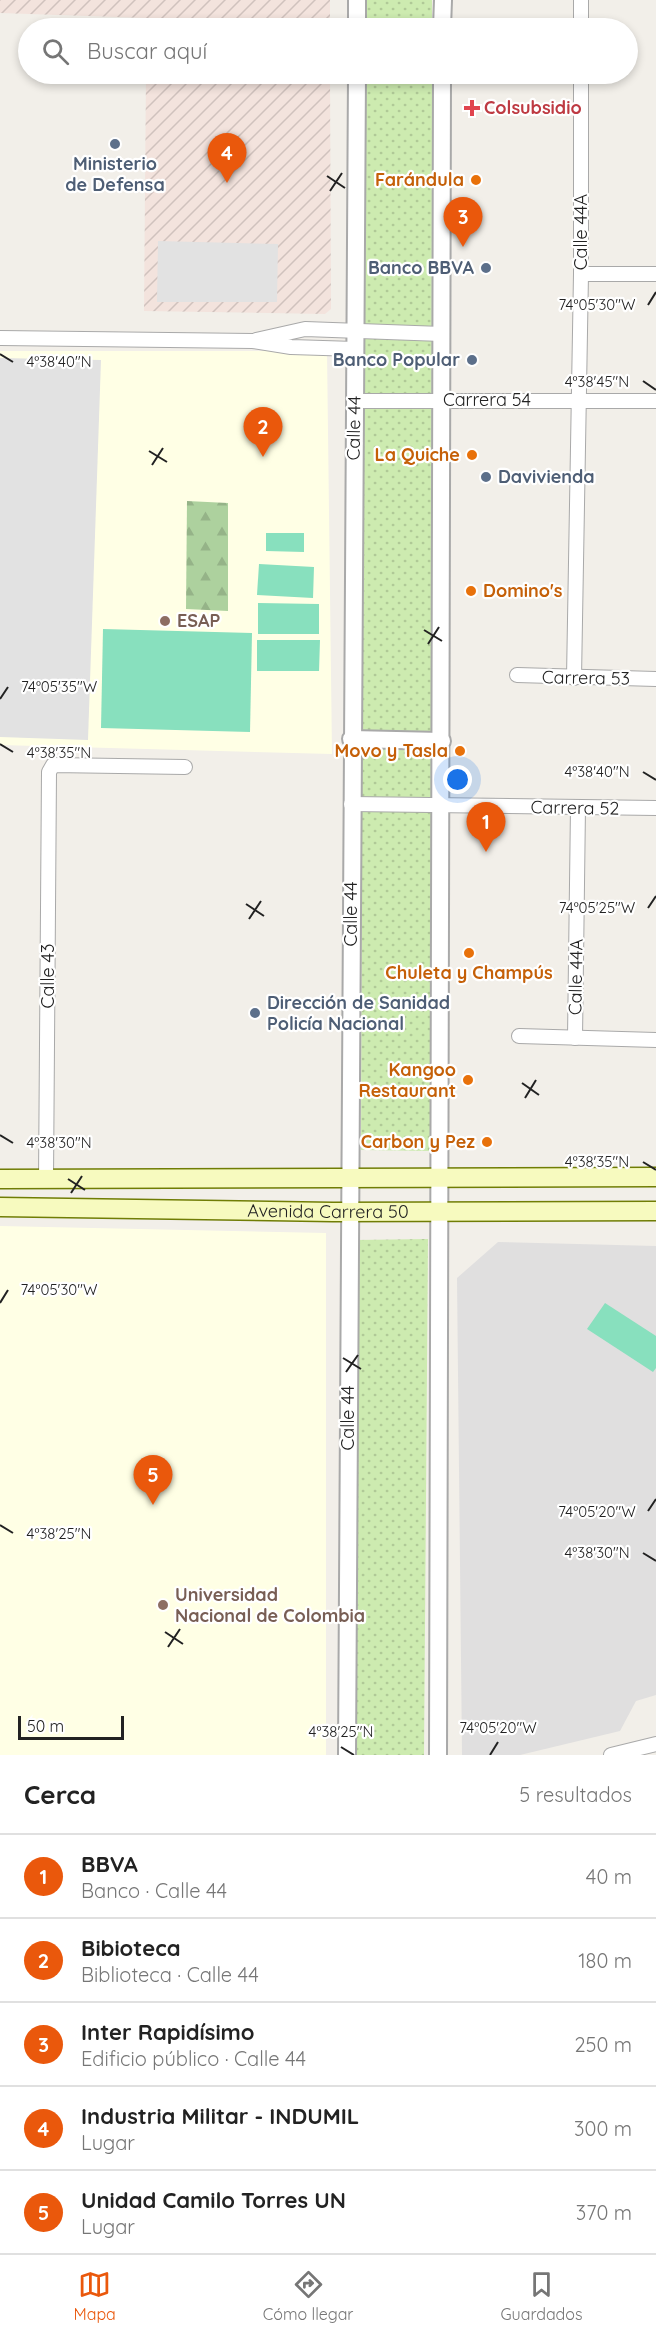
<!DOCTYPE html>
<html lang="es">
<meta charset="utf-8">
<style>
:root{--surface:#fff;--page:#f2f2f2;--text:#222;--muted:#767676;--line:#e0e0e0;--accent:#ea580c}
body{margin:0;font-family:Quicksand,sans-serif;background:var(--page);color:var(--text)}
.scale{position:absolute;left:18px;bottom:15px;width:106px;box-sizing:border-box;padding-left:6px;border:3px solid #222;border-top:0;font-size:16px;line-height:21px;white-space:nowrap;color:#222;-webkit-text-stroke:4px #fff;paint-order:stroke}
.you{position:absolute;left:458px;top:780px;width:21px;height:21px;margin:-15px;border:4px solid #fff;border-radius:50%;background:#1a73e8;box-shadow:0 0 0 9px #1a73e833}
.badge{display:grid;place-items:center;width:39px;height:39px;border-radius:50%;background:var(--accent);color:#fff;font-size:20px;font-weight:700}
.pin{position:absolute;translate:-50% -50px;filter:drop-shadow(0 2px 3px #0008)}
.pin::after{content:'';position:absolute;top:32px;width:21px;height:18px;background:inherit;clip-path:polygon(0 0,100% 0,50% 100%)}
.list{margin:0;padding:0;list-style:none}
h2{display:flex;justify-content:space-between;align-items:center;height:78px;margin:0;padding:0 24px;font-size:26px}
h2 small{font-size:20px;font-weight:400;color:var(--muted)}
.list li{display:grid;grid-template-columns:39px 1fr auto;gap:18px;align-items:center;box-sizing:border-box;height:84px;padding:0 24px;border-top:2px solid var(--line)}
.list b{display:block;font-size:22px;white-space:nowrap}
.list p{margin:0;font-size:20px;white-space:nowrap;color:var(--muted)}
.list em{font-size:20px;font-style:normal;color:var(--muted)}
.icon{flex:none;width:33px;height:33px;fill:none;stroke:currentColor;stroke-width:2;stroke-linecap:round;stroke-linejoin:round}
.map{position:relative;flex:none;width:656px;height:1755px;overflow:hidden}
.search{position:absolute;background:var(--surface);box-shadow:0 3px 9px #0003;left:18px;right:18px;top:18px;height:66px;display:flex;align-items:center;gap:15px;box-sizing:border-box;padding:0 21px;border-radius:33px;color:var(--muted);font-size:22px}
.sheet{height:498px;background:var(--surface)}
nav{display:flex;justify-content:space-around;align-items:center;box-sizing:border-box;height:84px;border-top:2px solid var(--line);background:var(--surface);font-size:16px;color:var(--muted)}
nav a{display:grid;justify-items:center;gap:3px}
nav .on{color:var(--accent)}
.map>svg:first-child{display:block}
</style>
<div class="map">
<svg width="656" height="1755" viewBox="0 0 656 1755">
<defs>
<pattern id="military-furrows" width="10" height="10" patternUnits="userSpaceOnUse" patternTransform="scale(1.5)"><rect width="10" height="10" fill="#f3e3dd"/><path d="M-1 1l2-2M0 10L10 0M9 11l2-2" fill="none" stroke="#d0c2bd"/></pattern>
<pattern id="grass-dots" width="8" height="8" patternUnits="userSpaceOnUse" patternTransform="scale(1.5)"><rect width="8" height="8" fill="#cdebb0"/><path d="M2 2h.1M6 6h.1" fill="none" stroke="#b0c997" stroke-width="1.8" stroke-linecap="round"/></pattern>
<pattern id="forest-firs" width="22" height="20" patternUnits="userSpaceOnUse" patternTransform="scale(1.5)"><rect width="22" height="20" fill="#add19e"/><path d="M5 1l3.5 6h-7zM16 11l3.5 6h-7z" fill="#95b388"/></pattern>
</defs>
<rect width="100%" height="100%" fill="#f2efe9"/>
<!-- residential -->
<polygon fill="#e0dfdf" points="498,1242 656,1246 656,1695 636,1701 620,1731 520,1755 462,1755 457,1278"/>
<!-- education -->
<g fill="#ffffe5">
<polygon points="0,351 327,351 332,754 0,745"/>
<polygon points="0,1226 326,1233 326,1755 0,1755"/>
</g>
<!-- military -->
<g fill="url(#military-furrows)">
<polygon points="0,0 330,0 330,28 146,28 146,18 0,13"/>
<polygon points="146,74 330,74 331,309 325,314 144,311"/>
</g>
<!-- grass -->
<g fill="url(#grass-dots)">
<rect x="364" y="0" width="68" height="28"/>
<polygon points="364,74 432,74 431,1151 361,1150"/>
<polygon points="428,1239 424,1755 356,1755 356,1240"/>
</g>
<!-- forest -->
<polygon fill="url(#forest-firs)" points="187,501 228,503 228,611 186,609"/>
<!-- pitch -->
<g fill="#88e0be">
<polygon points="266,533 304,533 304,552 266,551"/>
<polygon points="259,564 314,567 313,598 257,595"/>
<polygon points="258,603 319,604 319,634 258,634"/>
<polygon points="103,629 252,633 250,732 101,728"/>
<polygon points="257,640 320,640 319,671 257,671"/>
<polygon points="605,1303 656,1336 656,1368 653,1372 587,1329"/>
</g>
<!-- parking -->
<g fill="#e2e2e2">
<polygon points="158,241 278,244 277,302 157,302"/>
<polygon points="0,358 101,360 88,740 0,737"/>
</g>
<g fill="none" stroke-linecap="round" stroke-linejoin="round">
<defs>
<g id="minor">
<polyline points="581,0 581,28"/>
<polyline points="581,274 656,274"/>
<polyline points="0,338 253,341 291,347 355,349"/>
<polyline points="256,340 305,329 442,334"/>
<polyline points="355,401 656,401"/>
<polyline points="517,675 656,679"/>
<polyline points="574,678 581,274 581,74"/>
<polyline points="351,804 656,808"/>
<polyline points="519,1036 656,1040"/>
<polyline points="575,1038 578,807"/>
<polyline points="46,1180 49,772 53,765 185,767"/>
<polyline points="611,1755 656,1744"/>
</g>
<g id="tertiary">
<polyline points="357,28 357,0"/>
<polyline points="442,28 443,0"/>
<polyline points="351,739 442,741"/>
<polyline points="347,1755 357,74"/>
<polyline points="438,1755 442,74"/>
</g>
<g id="secondary">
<polyline points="0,1179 656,1177"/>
<path id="s1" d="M0 1207 333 1212 656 1211"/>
</g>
</defs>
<!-- minor casing -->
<use href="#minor" stroke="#a9a9a9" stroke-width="16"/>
<!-- tertiary casing -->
<use href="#tertiary" stroke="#a9a9a9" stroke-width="20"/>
<!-- secondary casing -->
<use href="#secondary" stroke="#707d05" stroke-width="21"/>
<!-- minor -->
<use href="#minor" stroke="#fff" stroke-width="14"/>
<!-- tertiary -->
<use href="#tertiary" stroke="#fff" stroke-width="16"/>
<!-- secondary -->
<use href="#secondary" stroke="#f7fabf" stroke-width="18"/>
</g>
<!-- ticks -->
<path fill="none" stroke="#222" stroke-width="2" d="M327 176 345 188M330 191 342 173M648 305 656 292M0 354 13 362M643 381 656 390M149 451 167 462M152 465 163 448M424 630 442 641M428 644 439 627M0 699 8 687M0 744 13 752M643 772 656 780M246 904 264 916M648 908 656 896M249 919 261 901M522 1083 539 1095M525 1098 536 1080M0 1135 13 1143M643 1162 656 1170M68 1179 85 1190M71 1193 82 1176M0 1303 8 1290M343 1358 361 1369M346 1372 358 1355M648 1511 656 1499M0 1525 13 1533M643 1553 656 1561M165 1632 183 1644M168 1647 180 1629M341 1747 354 1755M490 1755 498 1742"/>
<!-- markers -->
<path fill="#e0444e" stroke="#fff" stroke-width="2" d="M469 99h6v6h6v6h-6v6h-6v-6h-6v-6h6z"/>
<g fill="#5c6f8a" stroke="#fff" stroke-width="2">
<circle cx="115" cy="144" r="6"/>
<circle cx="486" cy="268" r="6"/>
<circle cx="472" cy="360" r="6"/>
<circle cx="486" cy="477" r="6"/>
<circle cx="255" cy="1013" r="6"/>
</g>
<g fill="#e8710a" stroke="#fff" stroke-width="2">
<circle cx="476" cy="180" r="6"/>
<circle cx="472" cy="455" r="6"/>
<circle cx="471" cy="591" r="6"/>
<circle cx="460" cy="751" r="6"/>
<circle cx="469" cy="953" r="6"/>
<circle cx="468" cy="1080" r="6"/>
<circle cx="487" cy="1142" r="6"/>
</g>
<g fill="#8d6e63" stroke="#fff" stroke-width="2">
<circle cx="165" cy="621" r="6"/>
<circle cx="163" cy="1605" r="6"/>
</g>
<g text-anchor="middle" stroke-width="4.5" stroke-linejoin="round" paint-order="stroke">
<!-- health labels -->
<g font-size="18" font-weight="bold" fill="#be3a42" stroke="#fff" text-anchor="start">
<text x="484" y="114">Colsubsidio</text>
</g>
<!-- service labels -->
<g font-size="18" font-weight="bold" fill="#4e5e75" stroke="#fff" text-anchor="end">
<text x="115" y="170" text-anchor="middle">Ministerio<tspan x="115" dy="21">de Defensa</tspan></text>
<text x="474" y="274">Banco BBVA</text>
<text x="460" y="366">Banco Popular</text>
<text x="498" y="483" text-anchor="start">Davivienda</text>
<text x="267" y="1009" text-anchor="start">Dirección de Sanidad<tspan x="267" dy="21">Policía Nacional</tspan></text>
</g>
<!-- food labels -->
<g font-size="18" font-weight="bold" fill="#c56008" stroke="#fff" text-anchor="end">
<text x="464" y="186">Farándula</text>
<text x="460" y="461">La Quiche</text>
<text x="483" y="597" text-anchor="start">Domino's</text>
<text x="448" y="757">Movo y Tasla</text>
<text x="469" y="979" text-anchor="middle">Chuleta y Champús</text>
<text x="456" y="1076">Kangoo<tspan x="456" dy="21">Restaurant</tspan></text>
<text x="475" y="1148">Carbon y Pez</text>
</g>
<!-- street labels -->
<g font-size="18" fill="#222" stroke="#fff">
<text transform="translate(581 232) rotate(-90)" y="6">Calle 44A</text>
<text x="487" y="406">Carrera 54</text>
<text transform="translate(354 428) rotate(-89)" y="6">Calle 44</text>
<text transform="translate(586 678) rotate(1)" y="6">Carrera 53</text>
<text transform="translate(575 808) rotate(1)" y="6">Carrera 52</text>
<text transform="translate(351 914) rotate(-90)" y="6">Calle 44</text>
<text transform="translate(48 976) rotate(-90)" y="6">Calle 43</text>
<text transform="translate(576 977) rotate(-89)" y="6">Calle 44A</text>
<text dy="6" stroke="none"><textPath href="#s1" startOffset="328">Avenida Carrera 50</textPath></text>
<text transform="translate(348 1418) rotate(-90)" y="6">Calle 44</text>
</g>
<!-- education labels -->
<g font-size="18" font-weight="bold" fill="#785e54" stroke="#fff" text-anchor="start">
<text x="177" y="627">ESAP</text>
<text x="175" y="1601">Universidad<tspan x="175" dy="21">Nacional de Colombia</tspan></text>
</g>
</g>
<g font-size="15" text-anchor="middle" fill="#222" stroke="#fff" stroke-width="4.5" stroke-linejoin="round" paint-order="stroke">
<text x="597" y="310">74°05'30"W</text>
<text x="59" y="367">4°38'40"N</text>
<text x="597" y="387">4°38'45"N</text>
<text x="59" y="692">74°05'35"W</text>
<text x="59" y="758">4°38'35"N</text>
<text x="597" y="777">4°38'40"N</text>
<text x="597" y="913">74°05'25"W</text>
<text x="59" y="1148">4°38'30"N</text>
<text x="597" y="1167">4°38'35"N</text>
<text x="59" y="1295">74°05'30"W</text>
<text x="597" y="1517">74°05'20"W</text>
<text x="59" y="1539">4°38'25"N</text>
<text x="597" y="1558">4°38'30"N</text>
<text x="498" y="1733">74°05'20"W</text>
<text x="341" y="1737">4°38'25"N</text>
</g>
</svg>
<div class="scale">50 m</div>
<div class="you"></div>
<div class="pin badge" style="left:486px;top:852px">1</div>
<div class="pin badge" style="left:263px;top:457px">2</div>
<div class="pin badge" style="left:463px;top:247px">3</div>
<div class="pin badge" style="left:227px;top:183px">4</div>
<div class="pin badge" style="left:153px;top:1505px">5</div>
<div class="search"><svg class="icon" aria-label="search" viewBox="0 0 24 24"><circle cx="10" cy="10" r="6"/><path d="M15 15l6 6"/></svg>Buscar aquí</div>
</div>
<section class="sheet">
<h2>Cerca<small>5 resultados</small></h2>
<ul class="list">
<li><span class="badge">1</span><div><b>BBVA</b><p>Banco · Calle 44</p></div><em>40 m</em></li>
<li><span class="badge">2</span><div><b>Bibioteca</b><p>Biblioteca · Calle 44</p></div><em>180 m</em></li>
<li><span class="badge">3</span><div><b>Inter Rapidísimo</b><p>Edificio público · Calle 44</p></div><em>250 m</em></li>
<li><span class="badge">4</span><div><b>Industria Militar - INDUMIL</b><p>Lugar</p></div><em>300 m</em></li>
<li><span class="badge">5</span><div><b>Unidad Camilo Torres UN</b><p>Lugar</p></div><em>370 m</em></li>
</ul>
</section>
<nav>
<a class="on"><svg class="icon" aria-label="map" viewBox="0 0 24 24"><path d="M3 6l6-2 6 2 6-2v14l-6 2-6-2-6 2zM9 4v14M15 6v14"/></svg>Mapa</a>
<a><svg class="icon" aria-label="directions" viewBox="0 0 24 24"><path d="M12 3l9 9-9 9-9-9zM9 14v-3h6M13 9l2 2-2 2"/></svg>Cómo llegar</a>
<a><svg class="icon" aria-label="saved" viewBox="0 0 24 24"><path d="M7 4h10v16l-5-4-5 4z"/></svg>Guardados</a>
</nav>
